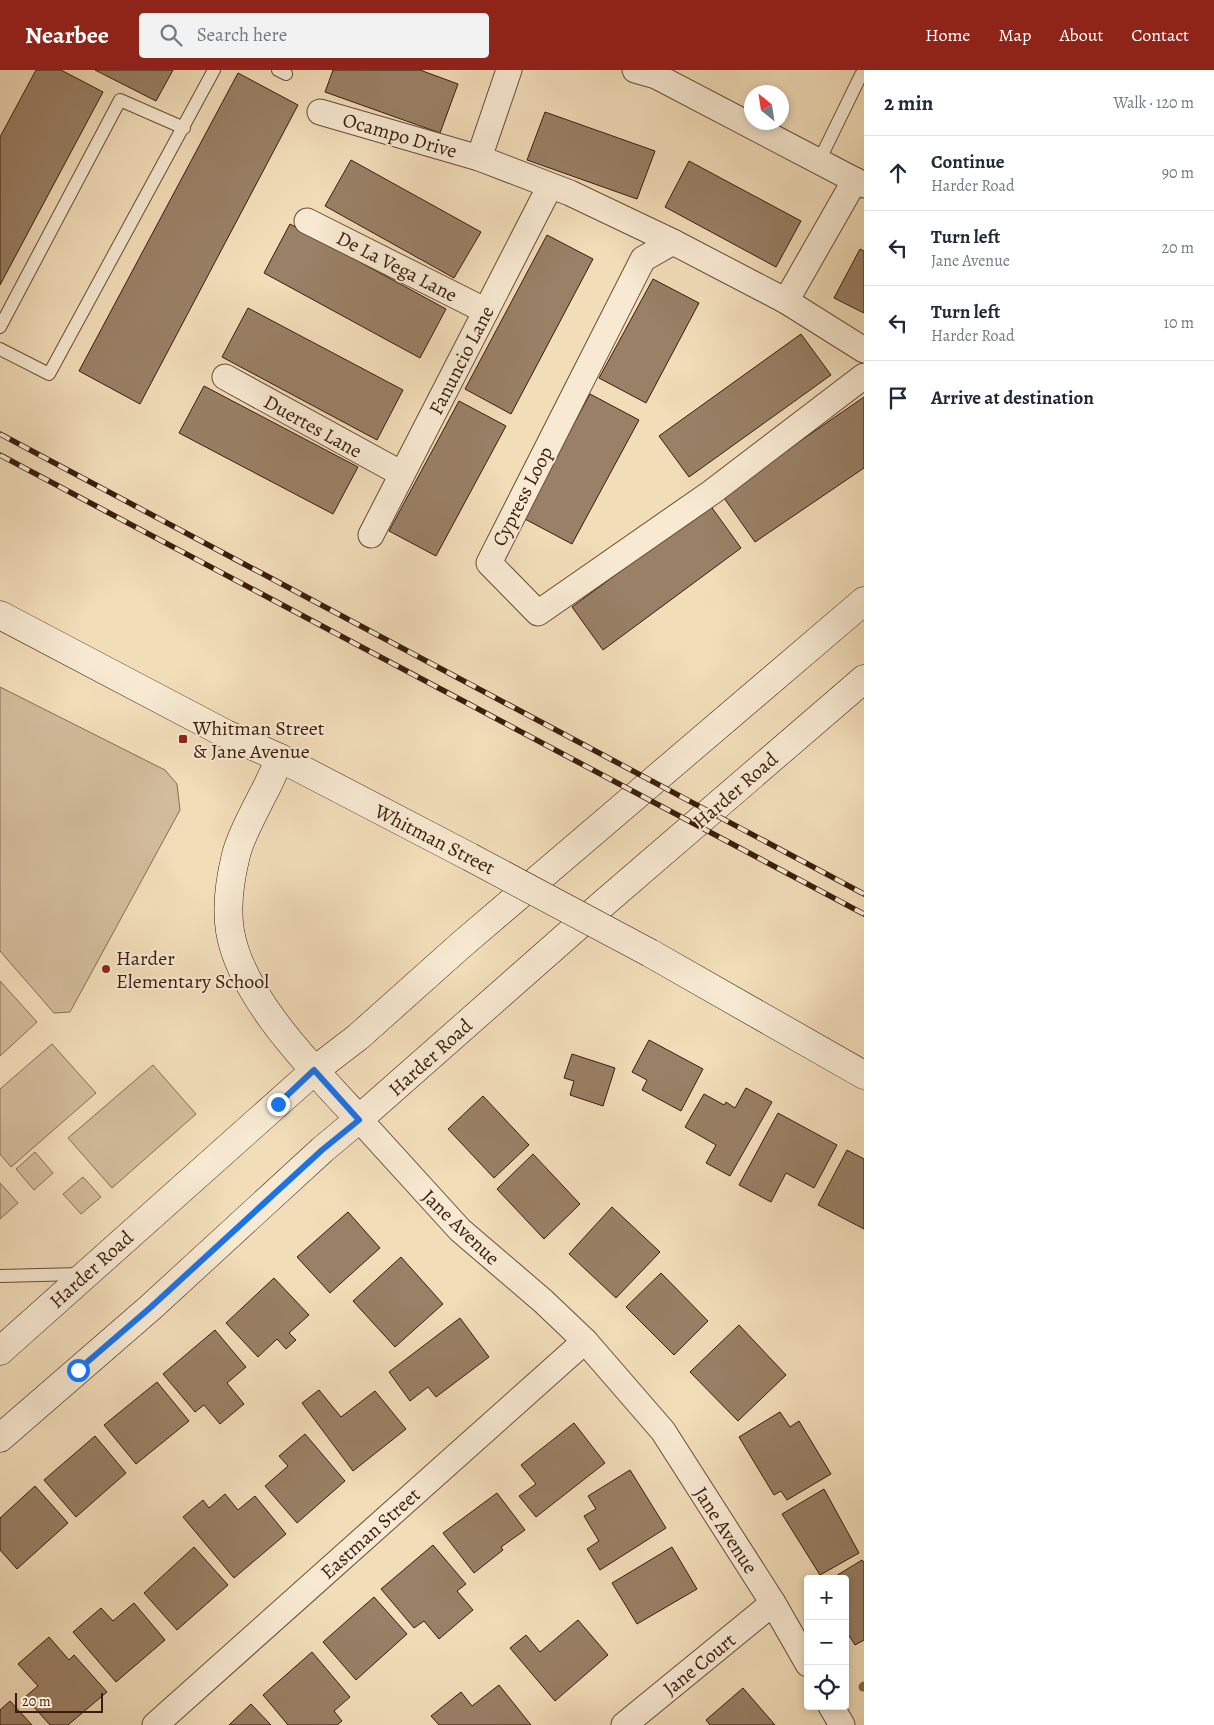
<!DOCTYPE html>
<meta charset="utf-8">
<style>
:root{--surface:#fff;--page:#f2f2f3;--text:#1f2937;--muted:#747a83;--line:#e0e1e3;--accent:#8f2418}
body{margin:0;font-family:Alegreya,serif;background:var(--page);color:var(--text)}
.controls{position:absolute;right:15px;bottom:15px;display:grid;overflow:hidden;border-radius:5px;box-shadow:0 2px 8px #0003}
.controls button{width:45px;height:45px;display:grid;place-items:center;padding:0;border:0;border-bottom:1px solid var(--line);background:var(--surface);color:var(--text);font:25px sans-serif}
.compass{position:absolute;left:744px;top:15px;width:45px;height:45px;border-radius:50%;background:var(--surface);box-shadow:0 2px 8px #0003;rotate:330deg}
.scale{position:absolute;left:15px;bottom:12px;width:88px;box-sizing:border-box;padding-left:5px;border:2px solid #391c0c;border-top:0;font-size:14px;line-height:18px;white-space:nowrap;color:#391c0c;-webkit-text-stroke:4px #f7e9d2;paint-order:stroke}
.stop{position:absolute;width:15px;height:15px;margin:-11px;border:4px solid #1a73e8;border-radius:50%;background:#fff}
.stop.end{background:#1a73e8;border-color:#fff;box-shadow:0 1px 5px #0008}
.list{margin:0;padding:0;list-style:none}
h2{display:flex;justify-content:space-between;align-items:center;height:65px;margin:0;padding:0 20px;font-size:21px}
h2 small{font-size:16px;font-weight:400;color:var(--muted)}
.list li{display:grid;grid-template-columns:32px 1fr auto;gap:15px;align-items:center;box-sizing:border-box;height:75px;padding:0 20px;border-top:1px solid var(--line)}
.list b{display:block;font-size:19px;white-space:nowrap}
.list p{margin:0;font-size:16px;white-space:nowrap;color:var(--muted)}
.list em{font-size:16px;font-style:normal;color:var(--muted)}
.icon{flex:none;width:28px;height:28px;fill:none;stroke:currentColor;stroke-width:2;stroke-linecap:round;stroke-linejoin:round}
.map{position:relative;flex:none;width:864px;height:1655px;overflow:hidden}
header{display:flex;align-items:center;gap:30px;box-sizing:border-box;height:70px;padding:0 25px;background:var(--accent);color:#fff}
header strong{font-size:24px}
nav{display:flex;gap:28px;margin-inline-start:auto;font-size:18px}
.search{width:350px;height:45px;background:var(--page);display:flex;align-items:center;gap:12px;box-sizing:border-box;padding:0 18px;border-radius:5px;color:var(--muted);font-size:19px}
main{display:flex}
aside{flex:1;background:var(--surface)}
.map>svg:first-child{display:block}
</style>
<header>
<strong>Nearbee</strong>
<div class="search"><svg class="icon" aria-label="search" viewBox="0 0 24 24"><circle cx="10" cy="10" r="6"/><path d="M15 15l6 6"/></svg>Search here</div>
<nav><a>Home</a><a>Map</a><a>About</a><a>Contact</a></nav>
</header>
<main>
<div class="map">
<svg width="864" height="1655" viewBox="0 0 864 1655">
<rect width="100%" height="100%" fill="#f2ddb9"/>
<filter id="stains"><feTurbulence type="fractalNoise" baseFrequency=".004" numOctaves="4"/><feColorMatrix values="0 0 0 0 .2 0 0 0 0 .09 0 0 0 0 .02 0 0 0 .5 -.17"/></filter>
<radialGradient id="worn" r=".72"><stop offset=".6" stop-color="#630" stop-opacity="0"/><stop offset="1" stop-color="#630" stop-opacity=".3"/></radialGradient>
<!-- green -->
<g fill="#d3bc9c" stroke="#866c54">
<polygon points="0,617 165,700 177,714 180,740 70,942 54,943 0,881"/>
<polygon points="0,911 37,952 0,986"/>
<polygon points="52,974 96,1023 11,1097 0,1084 0,1019"/>
<polygon points="153,995 196,1044 112,1118 68,1068"/>
<polygon points="35,1082 53,1103 34,1120 16,1099"/>
<polygon points="83,1107 101,1127 81,1144 63,1124"/>
<polygon points="0,1113 18,1133 0,1149"/>
</g>
<g fill="none" stroke-linecap="round" stroke-linejoin="round">
<!-- stream -->
<polyline stroke="#826850" stroke-width="9" points="863,1617 864,1616"/>
</g>
<!-- building -->
<g fill="#998066" stroke="#391c0c">
<polygon points="36,0 61,0 103,22 0,215 0,67"/>
<polygon points="95,0 173,0 156,31"/>
<polygon points="333,0 420,0 458,14 440,63 325,22"/>
<polygon points="238,3 298,35 140,334 79,301"/>
<polygon points="545,42 655,81 637,129 527,90"/>
<polygon points="351,90 481,162 454,208 325,136"/>
<polygon points="689,91 801,151 776,197 665,137"/>
<polygon points="290,154 446,239 420,288 264,203"/>
<polygon points="547,165 593,189 511,344 465,319"/>
<polygon points="860,179 864,181 864,243 834,228"/>
<polygon points="653,209 699,233 646,333 599,308"/>
<polygon points="248,238 403,320 377,370 222,287"/>
<polygon points="801,264 831,305 689,407 659,366"/>
<polygon points="204,316 358,397 333,444 179,363"/>
<polygon points="590,324 639,350 572,474 523,448"/>
<polygon points="864,327 864,398 755,472 722,425"/>
<polygon points="459,331 506,356 436,486 389,461"/>
<polygon points="710,435 741,478 603,580 572,537"/>
<polygon points="649,970 703,999 681,1041 642,1020 647,1010 632,1002"/>
<polygon points="572,984 615,998 603,1036 570,1025 574,1011 564,1008"/>
<polygon points="746,1018 772,1032 730,1106 706,1093 716,1075 685,1057 704,1024 724,1035 726,1032 735,1038"/>
<polygon points="483,1026 529,1075 494,1108 448,1059"/>
<polygon points="778,1043 837,1075 814,1118 786,1103 771,1132 739,1115"/>
<polygon points="847,1080 864,1089 864,1159 818,1135"/>
<polygon points="533,1084 580,1134 544,1169 497,1119"/>
<polygon points="612,1137 660,1182 616,1228 569,1184"/>
<polygon points="348,1142 380,1178 330,1223 297,1187"/>
<polygon points="401,1187 443,1234 395,1277 353,1231"/>
<polygon points="661,1203 708,1251 674,1285 626,1237"/>
<polygon points="274,1208 309,1245 289,1263 296,1270 286,1279 277,1269 258,1287 226,1253"/>
<polygon points="460,1248 489,1287 436,1327 428,1317 410,1331 389,1302"/>
<polygon points="739,1255 786,1305 738,1351 690,1302"/>
<polygon points="215,1260 246,1297 227,1313 244,1334 220,1354 204,1335 195,1342 163,1304"/>
<polygon points="157,1312 189,1351 136,1394 104,1355"/>
<polygon points="319,1320 341,1347 375,1321 406,1359 353,1401 302,1333"/>
<polygon points="780,1342 790,1357 799,1351 831,1404 787,1430 781,1421 774,1425 739,1367"/>
<polygon points="574,1353 605,1393 536,1447 519,1426 536,1414 521,1395"/>
<polygon points="305,1364 345,1411 297,1453 265,1416 288,1396 279,1386"/>
<polygon points="95,1366 126,1403 76,1447 44,1410"/>
<polygon points="630,1400 666,1458 600,1500 587,1479 599,1471 584,1446 596,1439 588,1426"/>
<polygon points="35,1416 68,1453 17,1499 0,1480 0,1448"/>
<polygon points="824,1419 859,1483 820,1505 782,1444"/>
<polygon points="497,1423 525,1460 501,1477 503,1480 474,1503 443,1463"/>
<polygon points="225,1424 238,1440 255,1426 286,1464 234,1508 183,1447 203,1430 209,1438"/>
<polygon points="433,1475 466,1514 457,1521 473,1540 439,1569 424,1551 414,1558 381,1519"/>
<polygon points="194,1477 228,1515 177,1560 144,1523"/>
<polygon points="672,1477 697,1519 637,1554 612,1513"/>
<polygon points="862,1490 864,1492 864,1570 855,1575 845,1559 845,1509 831,1509"/>
<polygon points="374,1527 407,1564 356,1610 323,1572"/>
<polygon points="134,1533 165,1570 116,1612 73,1562 101,1538 113,1551"/>
<polygon points="578,1550 608,1585 555,1631 510,1578 526,1565 540,1582"/>
<polygon points="49,1567 69,1590 74,1585 107,1622 68,1655 50,1655 25,1627 38,1616 18,1594"/>
<polygon points="312,1582 350,1627 334,1641 342,1651 337,1655 288,1655 263,1625"/>
<polygon points="499,1615 531,1655 439,1655 431,1646 461,1622 472,1636"/>
<polygon points="743,1618 775,1655 710,1655 706,1650"/>
<polygon points="10,1631 32,1655 0,1655 0,1640"/>
<polygon points="251,1634 271,1655 229,1655"/>
</g>
<g fill="none" stroke-linecap="round" stroke-linejoin="round">
<defs>
<g id="lane">
<polyline points="278,0 286,4"/>
<polyline points="819,91 861,5 864,4"/>
<polyline points="0,257 120,30 184,58"/>
<polyline points="0,279 49,304 214,0"/>
<polyline points="0,1206 81,1204"/>
</g>
<g id="street">
<polyline points="635,0 656,6 864,115"/>
<polyline points="320,42 479,88 570,123 673,172"/>
<polyline points="479,88 509,0"/>
<polyline points="307,151 486,241"/>
<polyline points="786,231 855,110"/>
<polyline points="864,280 786,231 673,172 643,189 489,493 538,543 712,422 864,306"/>
<polyline points="225,307 402,404"/>
<polyline points="371,465 550,116"/>
<polyline points="359,1049 460,1160 543,1231 585,1271 663,1361 773,1533 808,1594"/>
<polyline points="831,1636 842,1655"/>
<polyline points="155,1655 585,1271"/>
<polyline points="624,1655 773,1533"/>
</g>
<g id="secondary">
<polyline points="0,545 226,664 280,688 470,787"/>
<path d="M280 688C274 701 269 714 262 726 253 745 241 765 236 785 230 809 226 836 230 861 241 928 314 1000 359 1049"/>
<polyline points="650,883 864,1005"/>
<polyline points="0,1281 315,1000 358,967 461,875 864,531"/>
<polyline points="0,1368 151,1237 322,1080 359,1049 604,833 864,609"/>
</g>
</defs>
<!-- lane casing -->
<use href="#lane" stroke="#674c37" stroke-width="14"/>
<!-- street casing -->
<use href="#street" stroke="#674c37" stroke-width="27"/>
<!-- secondary casing -->
<use href="#secondary" stroke="#391c0c" stroke-width="29"/>
<!-- lane -->
<use href="#lane" stroke="#f7e9d2" stroke-width="12"/>
<!-- street -->
<use href="#street" stroke="#f7e9d2" stroke-width="25"/>
<!-- secondary -->
<use href="#secondary" stroke="#f7e9d2" stroke-width="28"/>
<defs>
<g id="rail">
<polyline points="0,364 864,824"/>
<polyline points="0,385 864,844"/>
</g>
</defs>
<!-- rail casing -->
<use href="#rail" stroke="#391c0c" stroke-width="5.5"/>
<!-- rail -->
<use href="#rail" stroke="#f7e9d2" stroke-width="4" stroke-dasharray="11" stroke-linecap="butt"/>
<defs>
<polyline id="secondary-bridge" points="470,787 650,883"/>
</defs>
<!-- secondary-bridge casing -->
<use href="#secondary-bridge" stroke="#391c0c" stroke-width="29" stroke-linecap="butt"/>
<!-- secondary-bridge -->
<use href="#secondary-bridge" stroke="#f7e9d2" stroke-width="28"/>
</g>
<g fill="none" stroke-linecap="round" stroke-linejoin="round">
<!-- route -->
<polyline stroke="#1a73e8" stroke-width="6" points="78,1300 151,1237 322,1080 359,1050 314,1000 278,1034"/>
</g>
<!-- markers -->
<g fill="#8f2418" stroke="#f7e9d2" stroke-width="2">
<rect x="178" y="664" width="10" height="10" rx="2.5"/>
<circle cx="106" cy="899" r="5"/>
</g>
<g text-anchor="middle" stroke-width="4" stroke-linejoin="round" paint-order="stroke">
<!-- street labels -->
<g font-size="20" fill="#391c0c" stroke="#f7e9d2">
<text transform="translate(400 65) rotate(16)" y="7">Ocampo Drive</text>
<text transform="translate(397 196) rotate(27)" y="7">De La Vega Lane</text>
<text transform="translate(461 290) rotate(-63)" y="7">Fanuncio Lane</text>
<text transform="translate(313 356) rotate(29)" y="7">Duertes Lane</text>
<text transform="translate(522 426) rotate(-63)" y="7">Cypress Loop</text>
<text transform="translate(735 720) rotate(-41)" y="7">Harder Road</text>
<text transform="translate(435 769) rotate(27)" y="7">Whitman Street</text>
<text transform="translate(430 987) rotate(-42)" y="7">Harder Road</text>
<text transform="translate(461 1157) rotate(44)" y="7">Jane Avenue</text>
<text transform="translate(91 1199) rotate(-42)" y="7">Harder Road</text>
<text transform="translate(726 1460) rotate(57)" y="7">Jane Avenue</text>
<text transform="translate(370 1463) rotate(-42)" y="7">Eastman Street</text>
<text transform="translate(699 1594) rotate(-39)" y="7">Jane Court</text>
</g>
<!-- poi labels -->
<g font-size="20" fill="#391c0c" stroke="#f7e9d2" text-anchor="start">
<text x="193" y="665">Whitman Street<tspan x="193" dy="23">&amp; Jane Avenue</tspan></text>
<text x="116" y="895">Harder<tspan x="116" dy="23">Elementary School</tspan></text>
</g>
</g>
<rect width="100%" height="100%" filter="url(#stains)"/>
<rect width="100%" height="100%" fill="url(#worn)"/>
</svg>
<div class="controls">
<button>+</button>
<button>−</button>
<button><svg class="icon" aria-label="locate" viewBox="0 0 24 24"><circle cx="12" cy="12" r="6"/><path d="M12 2v4M12 18v4M2 12h4M18 12h4"/></svg></button>
</div>
<svg class="compass" viewBox="-18 -18 36 36"><path d="M0-13l5 13h-10z" fill="#e53935"/><path d="M0 13l5-13h-10z" fill="#747a83"/></svg>
<div class="scale">20 m</div>
<div class="stop" style="left:78px;top:1300px"></div>
<div class="stop end" style="left:278px;top:1034px"></div>
</div>
<aside>
<h2>2 min<small>Walk · 120 m</small></h2>
<ul class="list">
<li><svg class="icon" aria-label="ahead" viewBox="0 0 24 24"><path d="M12 20V5M6 11l6-6 6 6"/></svg><div><b>Continue</b><p>Harder Road</p></div><em>90 m</em></li>
<li><svg class="icon" aria-label="left" viewBox="0 0 24 24"><path d="M17 20v-9H6M10 6l-5 5 5 5"/></svg><div><b>Turn left</b><p>Jane Avenue</p></div><em>20 m</em></li>
<li><svg class="icon" aria-label="left" viewBox="0 0 24 24"><path d="M17 20v-9H6M10 6l-5 5 5 5"/></svg><div><b>Turn left</b><p>Harder Road</p></div><em>10 m</em></li>
<li><svg class="icon" aria-label="arrive" viewBox="0 0 24 24"><path d="M6 21V4h12l-3 4 3 4H6"/></svg><div><b>Arrive at destination</b></div></li>
</ul>
</aside>
</main>
